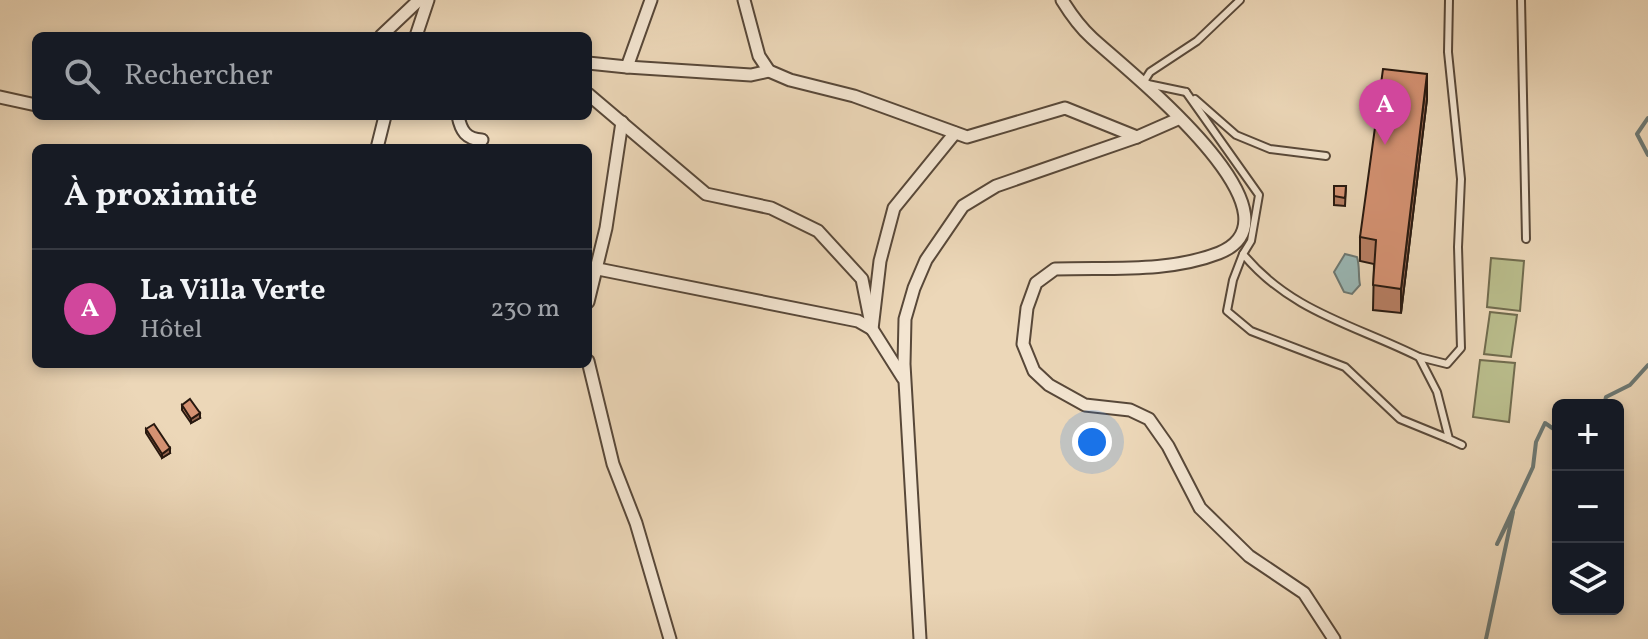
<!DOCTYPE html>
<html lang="fr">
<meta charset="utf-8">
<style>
:root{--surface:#171b24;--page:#242831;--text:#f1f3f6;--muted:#9ea1a6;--line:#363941;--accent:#c59692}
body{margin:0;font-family:Vollkorn,serif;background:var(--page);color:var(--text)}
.controls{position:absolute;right:24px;bottom:24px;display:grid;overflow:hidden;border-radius:12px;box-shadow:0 4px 12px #0003}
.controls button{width:72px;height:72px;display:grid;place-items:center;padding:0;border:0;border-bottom:2px solid var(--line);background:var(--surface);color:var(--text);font:40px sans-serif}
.you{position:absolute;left:1092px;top:442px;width:28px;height:28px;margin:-20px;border:6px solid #fff;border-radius:50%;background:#1a73e8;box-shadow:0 0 0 12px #1a73e833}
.badge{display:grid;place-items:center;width:52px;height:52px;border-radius:50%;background:var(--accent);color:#fff;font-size:26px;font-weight:700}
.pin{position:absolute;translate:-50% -66px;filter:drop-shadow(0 2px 4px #0008)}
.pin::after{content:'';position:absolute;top:42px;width:28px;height:24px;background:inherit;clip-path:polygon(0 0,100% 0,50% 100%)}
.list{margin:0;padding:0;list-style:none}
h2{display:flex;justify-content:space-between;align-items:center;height:104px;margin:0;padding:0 32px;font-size:34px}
h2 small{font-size:26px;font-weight:400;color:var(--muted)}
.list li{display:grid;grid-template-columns:52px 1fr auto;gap:24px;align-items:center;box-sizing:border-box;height:120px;padding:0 32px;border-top:2px solid var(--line)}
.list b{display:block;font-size:30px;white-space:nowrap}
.list p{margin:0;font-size:26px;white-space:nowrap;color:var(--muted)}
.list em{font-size:26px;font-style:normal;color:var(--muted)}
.icon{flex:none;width:44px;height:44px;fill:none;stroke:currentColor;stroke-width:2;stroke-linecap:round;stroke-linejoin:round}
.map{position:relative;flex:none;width:1648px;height:639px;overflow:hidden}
.search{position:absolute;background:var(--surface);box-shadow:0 4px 12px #0003;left:32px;top:32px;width:560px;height:88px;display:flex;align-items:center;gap:20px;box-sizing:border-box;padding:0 28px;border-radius:12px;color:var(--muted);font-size:30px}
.panel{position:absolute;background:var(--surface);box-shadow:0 4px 12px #0003;left:32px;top:144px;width:560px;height:224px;border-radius:12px}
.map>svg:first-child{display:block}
</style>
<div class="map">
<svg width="1648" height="639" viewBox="0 0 1648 639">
<rect width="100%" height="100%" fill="#ecd7b8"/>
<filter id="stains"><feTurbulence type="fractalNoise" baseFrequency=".0025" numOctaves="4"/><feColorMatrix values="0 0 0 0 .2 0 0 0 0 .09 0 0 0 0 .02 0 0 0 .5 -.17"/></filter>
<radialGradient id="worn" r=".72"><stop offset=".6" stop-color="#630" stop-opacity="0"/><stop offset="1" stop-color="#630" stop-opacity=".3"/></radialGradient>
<!-- green -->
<g fill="#babe8d" stroke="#706b4e" stroke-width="2">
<polygon points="1491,258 1524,261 1520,311 1487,307"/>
<polygon points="1490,312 1517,315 1511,357 1484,354"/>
<polygon points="1480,360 1515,363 1509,422 1473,417"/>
</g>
<!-- water -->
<path fill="#9ab8b6" stroke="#6c7873" stroke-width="2" d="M1345 254 1357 257C1360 267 1358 275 1360 285L1352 294 1344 292 1334 272Z"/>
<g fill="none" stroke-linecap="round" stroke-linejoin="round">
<!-- stream -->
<g stroke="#6c7873" stroke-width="4">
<polyline points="1648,118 1637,134 1648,155"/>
<polyline points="1604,405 1606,397 1630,385 1648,365"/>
<polyline points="1486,639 1513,512 1497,544 1533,467 1536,442 1545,423 1558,432"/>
</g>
<defs>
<g id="lane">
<polyline points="1521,0 1526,239"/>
<path d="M1186 92 1259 195 1251 241 1243 254C1291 312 1355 325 1419 357L1437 392 1449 439 1462 445"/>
<polyline points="1186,92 1143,83 1150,72 1197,41 1240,0"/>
<polyline points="1195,99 1236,135 1270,149 1326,156"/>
<polyline points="1243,254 1233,280 1227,311 1251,331 1345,367 1400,419 1449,439"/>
<polyline points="1419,357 1447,364 1461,348 1458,247 1461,179 1448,52 1449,0"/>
</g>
<g id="street">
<polyline points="744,0 759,56 769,71 790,80 854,96 967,137 1065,108 1137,137"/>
<path d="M1062 0C1070 13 1081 28 1092 38 1123 67 1313 215 1219 253 1168 273 1109 267 1055 269L1036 283 1027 308 1023 344 1034 371 1049 385 1085 405 1130 410 1149 419 1168 446 1200 508 1249 556 1304 593 1334 639"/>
<polyline points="381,36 419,0"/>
<polyline points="416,36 428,0"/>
<polyline points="588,63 627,67 651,0"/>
<polyline points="627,67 751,75 769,71"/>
<polyline points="588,94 706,194 771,208 818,231 862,279 872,329"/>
<polyline points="0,97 36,105"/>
<path d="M458 116C461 131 466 139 482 140"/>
<polyline points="377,148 385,116"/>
<polyline points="588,267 858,321 872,329"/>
<polyline points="588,302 606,228 622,122"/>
<polyline points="588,361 613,464 636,523 670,639"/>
<polyline points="903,378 872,329 880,261 894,208 955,133"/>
<polyline points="920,639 904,364 905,319 914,288 926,260 963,206 996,186 1137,137 1178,119"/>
</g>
</defs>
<!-- lane casing -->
<use href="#lane" stroke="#584839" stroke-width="10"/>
<!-- street casing -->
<use href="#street" stroke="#584839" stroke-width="15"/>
<!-- lane -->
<use href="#lane" stroke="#f3e5d1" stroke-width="6"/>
<!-- street -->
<use href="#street" stroke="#f3e5d1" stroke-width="11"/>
</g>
<!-- wall -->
<g fill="#b77e63" stroke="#27180f" stroke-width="2">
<polygon points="1427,99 1401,313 1373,310 1374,264 1360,261 1360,237"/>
<polygon points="1334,186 1346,186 1345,206 1334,205"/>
<polygon points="182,405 200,418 191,423 182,410"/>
<polygon points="146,429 170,453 162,458 146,433"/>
</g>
<!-- shaded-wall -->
<g fill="#956650" stroke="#27180f" stroke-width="2">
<polygon points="1427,74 1427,99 1401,313 1401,289"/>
<polygon points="200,413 200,418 191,423 191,419"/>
<polygon points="170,448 170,453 162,458 162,454"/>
</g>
<!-- building -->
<g fill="#d59273" stroke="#27180f" stroke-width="2">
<polygon points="1383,69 1427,74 1401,289 1373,285 1376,240 1360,237"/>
<polygon points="1334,186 1346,186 1345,198 1334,196"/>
<polygon points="190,399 200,413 191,419 182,405"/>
<polygon points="154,424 170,448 162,454 146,429"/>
</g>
<rect width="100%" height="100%" filter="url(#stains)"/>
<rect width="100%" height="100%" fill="url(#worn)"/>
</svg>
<div class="controls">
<button>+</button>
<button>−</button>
<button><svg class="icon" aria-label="layers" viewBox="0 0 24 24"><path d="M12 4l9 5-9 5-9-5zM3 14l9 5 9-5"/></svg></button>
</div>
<div class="you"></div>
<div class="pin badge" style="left:1385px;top:145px;background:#d1479c">A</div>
<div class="search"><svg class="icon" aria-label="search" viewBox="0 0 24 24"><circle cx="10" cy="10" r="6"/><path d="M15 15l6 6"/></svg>Rechercher</div>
<section class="panel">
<h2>À proximité<small></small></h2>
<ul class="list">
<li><span class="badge" style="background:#d1479c">A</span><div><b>La Villa Verte</b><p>Hôtel</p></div><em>230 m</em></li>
</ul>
</section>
</div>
